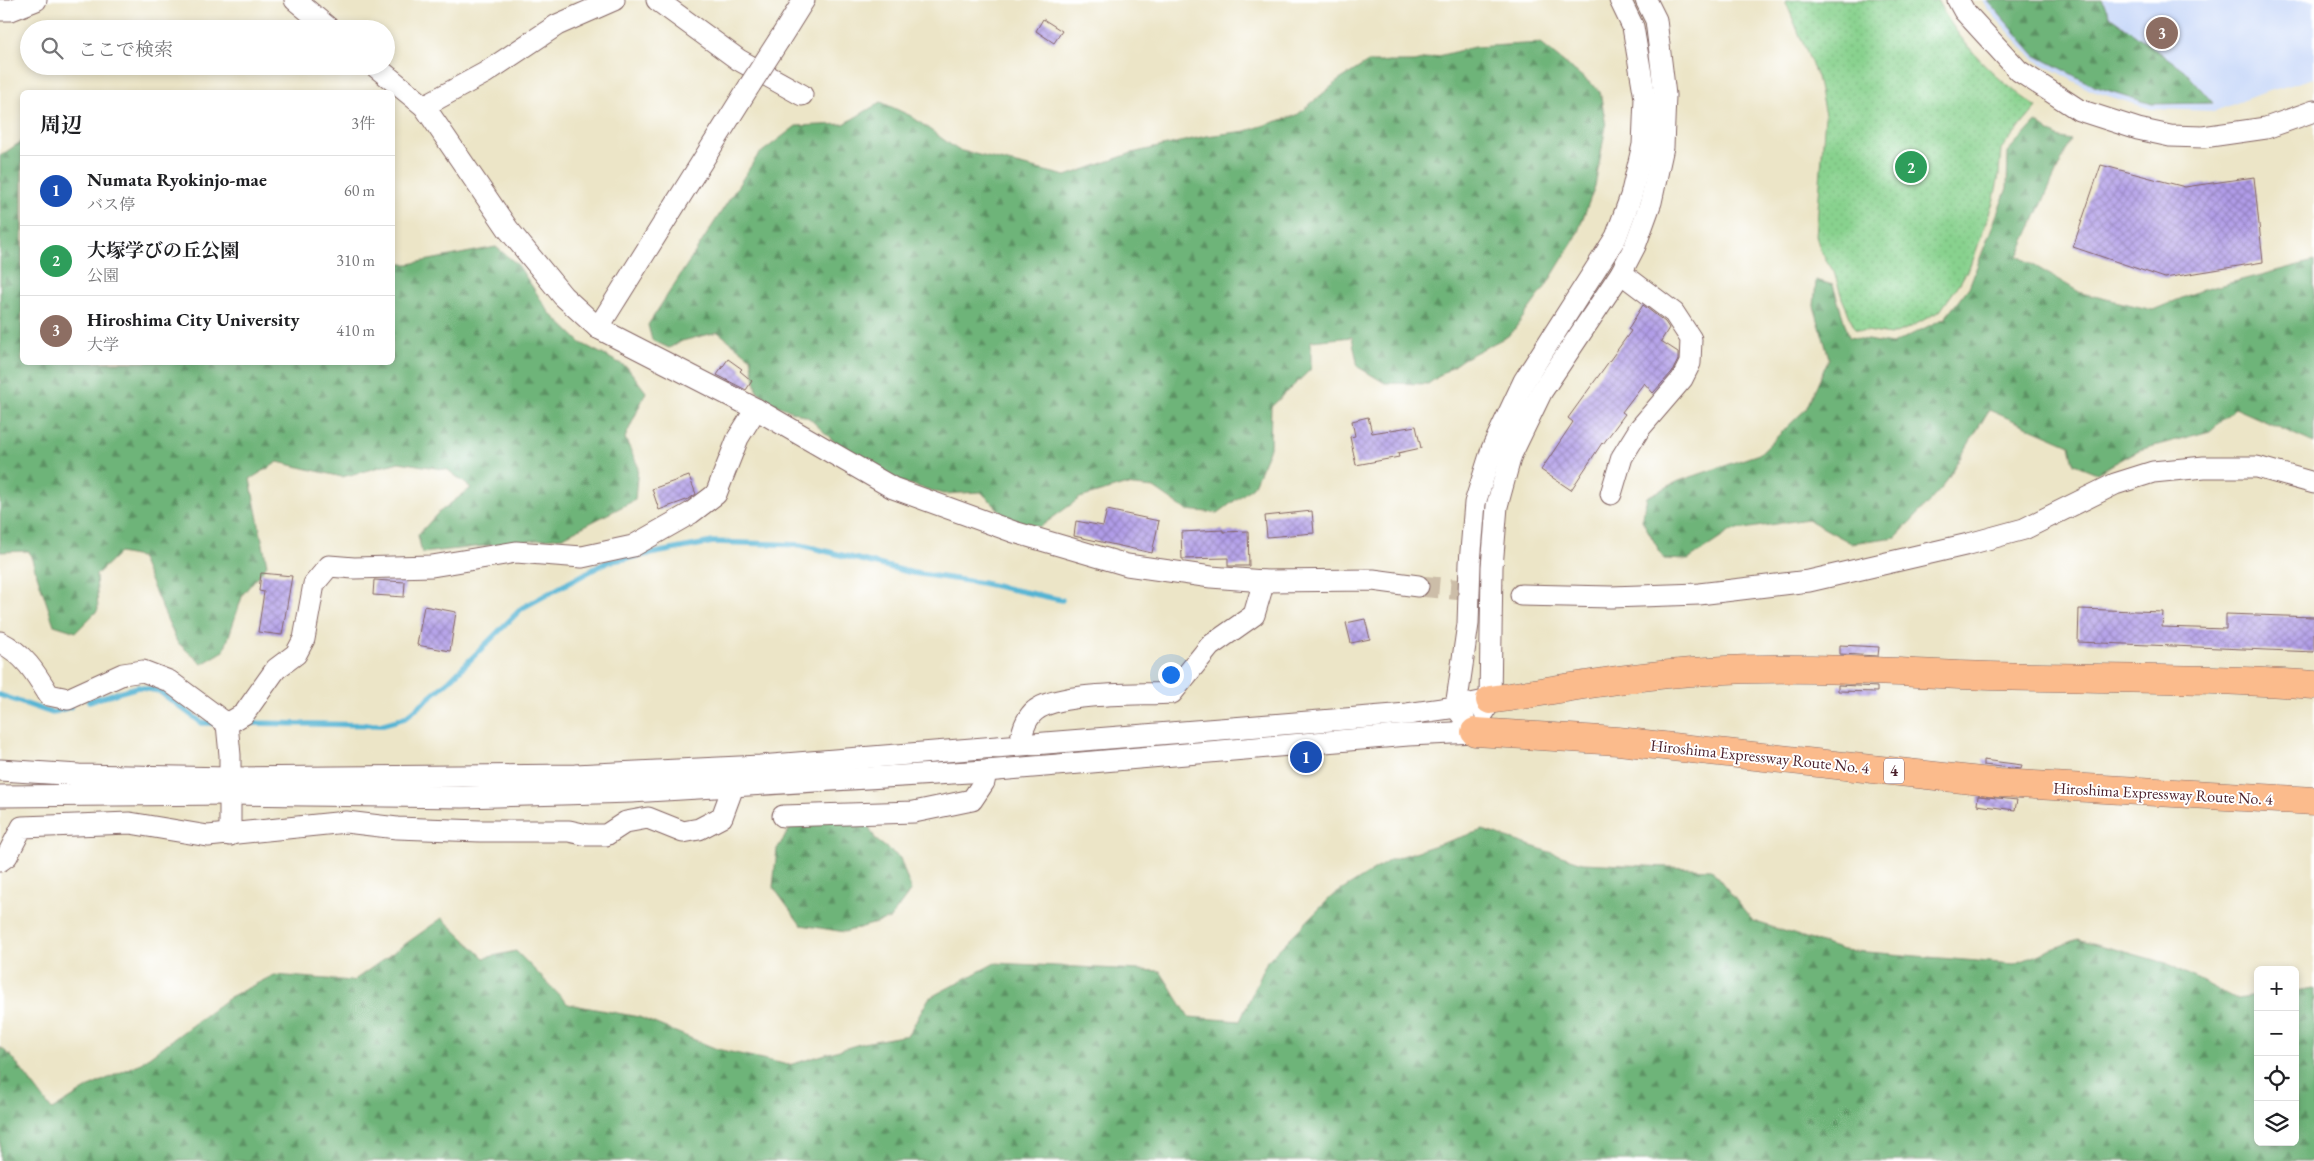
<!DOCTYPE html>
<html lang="ja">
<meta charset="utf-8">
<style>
:root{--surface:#fff;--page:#f6f6f6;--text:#202124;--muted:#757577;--line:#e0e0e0;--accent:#0f766e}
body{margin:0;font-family:"EB Garamond","Noto Serif JP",serif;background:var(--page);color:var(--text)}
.controls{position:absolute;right:15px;bottom:15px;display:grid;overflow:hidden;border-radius:8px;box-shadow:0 2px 8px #0003}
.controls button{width:45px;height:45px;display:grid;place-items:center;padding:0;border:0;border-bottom:1px solid var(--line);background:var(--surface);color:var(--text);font:25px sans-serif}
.you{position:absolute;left:1170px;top:674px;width:18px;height:18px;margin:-12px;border:4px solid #fff;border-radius:50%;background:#1a73e8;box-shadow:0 0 0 8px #1a73e833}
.badge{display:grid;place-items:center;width:32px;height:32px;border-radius:50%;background:var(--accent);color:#fff;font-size:16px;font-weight:700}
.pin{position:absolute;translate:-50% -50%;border:2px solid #fff;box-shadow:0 1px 5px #0006}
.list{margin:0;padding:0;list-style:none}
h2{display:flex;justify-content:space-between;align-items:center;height:65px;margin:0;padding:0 20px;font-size:21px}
h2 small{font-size:16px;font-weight:400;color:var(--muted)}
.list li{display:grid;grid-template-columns:32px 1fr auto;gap:15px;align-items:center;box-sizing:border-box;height:70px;padding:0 20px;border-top:1px solid var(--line)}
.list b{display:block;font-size:19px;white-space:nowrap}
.list p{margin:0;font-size:16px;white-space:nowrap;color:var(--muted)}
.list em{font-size:16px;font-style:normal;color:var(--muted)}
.icon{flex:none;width:28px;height:28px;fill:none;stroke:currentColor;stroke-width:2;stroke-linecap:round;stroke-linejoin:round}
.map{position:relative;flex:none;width:2314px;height:1161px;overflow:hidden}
.search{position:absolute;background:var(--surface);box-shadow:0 2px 8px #0003;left:20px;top:20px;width:375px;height:55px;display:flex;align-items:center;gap:12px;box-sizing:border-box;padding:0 18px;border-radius:28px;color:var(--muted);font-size:19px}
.panel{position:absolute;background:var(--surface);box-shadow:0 2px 8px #0003;left:20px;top:90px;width:375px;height:275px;border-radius:8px}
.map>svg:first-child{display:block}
</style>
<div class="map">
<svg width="2314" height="1161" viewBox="0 0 2314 1161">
<defs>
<pattern id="forest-firs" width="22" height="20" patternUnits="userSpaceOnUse" patternTransform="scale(1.25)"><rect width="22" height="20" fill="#6eb479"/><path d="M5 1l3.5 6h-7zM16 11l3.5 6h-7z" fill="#5c9263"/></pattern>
<pattern id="park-dots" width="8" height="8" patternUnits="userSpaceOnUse" patternTransform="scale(1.25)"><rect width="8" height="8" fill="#88d28e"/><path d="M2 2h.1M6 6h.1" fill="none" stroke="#77b47b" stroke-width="1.8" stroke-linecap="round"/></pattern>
<pattern id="building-cross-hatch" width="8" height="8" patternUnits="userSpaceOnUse" patternTransform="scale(1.25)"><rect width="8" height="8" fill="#b09ce8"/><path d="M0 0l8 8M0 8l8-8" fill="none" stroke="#917fbc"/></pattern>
</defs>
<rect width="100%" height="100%" fill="#fff"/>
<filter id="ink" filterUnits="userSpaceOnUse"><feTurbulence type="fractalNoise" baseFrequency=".02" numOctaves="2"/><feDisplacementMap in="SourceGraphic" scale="10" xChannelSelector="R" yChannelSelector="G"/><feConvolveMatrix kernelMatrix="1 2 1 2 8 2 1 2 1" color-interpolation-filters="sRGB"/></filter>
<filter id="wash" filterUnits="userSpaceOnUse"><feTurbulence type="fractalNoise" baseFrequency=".0096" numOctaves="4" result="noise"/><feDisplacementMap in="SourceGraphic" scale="20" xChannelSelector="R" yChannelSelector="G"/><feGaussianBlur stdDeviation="1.12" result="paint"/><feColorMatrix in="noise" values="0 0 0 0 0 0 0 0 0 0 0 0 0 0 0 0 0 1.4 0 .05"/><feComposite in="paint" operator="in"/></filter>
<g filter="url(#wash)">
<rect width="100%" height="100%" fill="#ece5c7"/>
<!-- built -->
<polygon fill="#ccdbf9" points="1982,0 2314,0 2314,78 2266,92 2215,111 2151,109 2092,91 2033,59 1986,7"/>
<!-- forest -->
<g fill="url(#forest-firs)" stroke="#5c6a52">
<polygon points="1987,0 2101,0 2111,17 2184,70 2213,103 2152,104 2094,86 2035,55"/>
<polygon points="1540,43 1600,91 1606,126 1595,186 1576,237 1544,289 1510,335 1463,359 1428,384 1385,383 1358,367 1352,337 1311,341 1311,369 1271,407 1270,448 1253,487 1218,513 1186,510 1154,488 1124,485 1080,498 1040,527 1007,518 981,492 943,494 898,481 841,448 809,418 774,404 757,391 751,358 718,332 682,341 669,348 652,340 648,325 758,155 796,126 844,124 881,102 911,116 958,150 1066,176 1132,153 1206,136 1246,131 1297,115 1338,81 1368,62 1414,62 1474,47"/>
<polygon points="2036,122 2057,137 2071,140 2018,256 2081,293 2153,310 2199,291 2314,261 2314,443 2235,408 2210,431 2139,450 2097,473 2074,464 2070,445 1989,410 1942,488 1896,537 1851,543 1807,519 1731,531 1688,560 1664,559 1642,520 1647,497 1679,481 1759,454 1806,409 1829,358 1814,306 1816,280 1833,285 1849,337 1892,344 1945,318 1969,287 2007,188 2008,152"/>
<polygon points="22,141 22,362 392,362 393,264 409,264 496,247 518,265 549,312 581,343 627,367 646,392 625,438 638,466 635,500 563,537 422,553 418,535 438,513 471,488 448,470 399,462 342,477 278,462 250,479 267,565 243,594 224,651 202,664 177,642 140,557 119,553 96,575 98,610 76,632 54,625 29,551 0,552 0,156"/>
<polygon points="865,819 876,840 900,858 911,890 890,919 845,932 801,925 773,887 777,849 794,822"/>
<polygon points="1483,830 1583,863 1711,869 1753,921 1843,950 2014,964 2078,939 2166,963 2236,999 2258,996 2258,1142 2295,1142 2295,991 2314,988 2314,1161 0,1161 0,1047 11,1056 52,1110 91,1086 141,1063 230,997 274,975 353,981 442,918 484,958 516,951 568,1004 639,1017 717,1049 789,1065 863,1043 908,1035 929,998 995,963 1160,971 1189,1017 1240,1021 1267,961 1331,897 1390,860"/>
</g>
<!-- park -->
<path fill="url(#park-dots)" stroke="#69785c" d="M1785 0H1937C1960 44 1996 80 2037 107L2001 149 1999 175 1994 199 1973 260 1960 283 1940 311 1909 328 1890 335 1855 329 1842 298 1834 272 1821 252 1816 236 1825 115 1817 77Z"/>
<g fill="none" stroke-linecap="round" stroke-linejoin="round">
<!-- stream -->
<g stroke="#55b4d3" stroke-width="5.5">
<polyline points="0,695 52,713 70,707"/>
<polyline points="89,701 138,687 159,691 202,723 214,723"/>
<polyline points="243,723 380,725 405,718 450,680 522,608 607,562 713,542 801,545 913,573 982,583 1062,600"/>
</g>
</g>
<g id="blocks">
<!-- building -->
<g fill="url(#building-cross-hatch)">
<polygon points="1043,19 1062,31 1054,43 1036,31"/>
<polygon points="2101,165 2185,187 2254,177 2263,262 2165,278 2073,247"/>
<polygon points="1643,305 1665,322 1669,328 1661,341 1678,352 1678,360 1672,372 1653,393 1644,383 1622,412 1625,414 1603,444 1602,443 1571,490 1541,470 1573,422 1568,418 1631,331 1628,329"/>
<polygon points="728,359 742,369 740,371 752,381 746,390 717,375"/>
<polygon points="1368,417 1372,433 1416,426 1421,448 1398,453 1399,457 1356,465 1350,437 1355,436 1352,421"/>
<polygon points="689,476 696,494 689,499 659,510 652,489"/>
<polygon points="1107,510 1159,521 1152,553 1074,536 1076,521 1103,526"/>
<polygon points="1312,511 1314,533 1267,537 1265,516"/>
<polygon points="1223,530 1223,532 1248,531 1249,566 1228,566 1228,558 1182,559 1181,532"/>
<polygon points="261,573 292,576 282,635 258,632 264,592 259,591"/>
<polygon points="374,580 405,582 404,597 373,595"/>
<polygon points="424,606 456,612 450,651 417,645"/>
<polygon points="2079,609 2163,612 2162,627 2226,629 2226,614 2314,617 2314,652 2078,642"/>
<polygon points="1365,619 1370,639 1351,643 1346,623"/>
<polygon points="1840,645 1879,647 1878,656 1840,654"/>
<polygon points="1838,685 1877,687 1877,692 1838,691"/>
<polygon points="1983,760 2022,765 2021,769 1983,765"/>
<polygon points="1978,796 2017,800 2015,810 1977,805"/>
</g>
</g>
</g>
<g filter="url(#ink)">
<use href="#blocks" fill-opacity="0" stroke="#836462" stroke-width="1"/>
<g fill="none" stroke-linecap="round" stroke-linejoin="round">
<!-- minor-tunnel -->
<polyline stroke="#ccbda8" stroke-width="21" stroke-dasharray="21 11" stroke-linecap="butt" points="1418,586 1521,595"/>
<defs>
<g id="minor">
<polyline points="295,0 330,29"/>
<polyline points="657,0 739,60 802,95"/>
<polyline points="1958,0 1964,11 2019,71 2079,110 2138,129 2170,136 2203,137 2266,128 2314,111"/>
<polyline points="0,10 11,10 36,0"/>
<polyline points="779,40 804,0"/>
<polyline points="375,66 424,106 508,229 563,296 598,328 756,409 893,488 1014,532 1127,565 1211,577 1264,581 1373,580 1418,586"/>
<polyline points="424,106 485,73 557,25 614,0"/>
<polyline points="598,328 750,85"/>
<polyline points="1611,494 1622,457 1640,428 1682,379 1690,363 1691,339 1674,313 1621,273"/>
<polyline points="1521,595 1611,597 1699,594 1809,581 1969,544 2024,529 2115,484 2153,472 2204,467 2257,467 2314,483"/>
<path d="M0 642C24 654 35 672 49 695L68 699 123 674 143 671 169 681 227 724 244 714 276 669 296 654 304 639 314 584 329 566 354 568 432 566 516 552 582 557 633 546 691 513 716 494 738 438 756 409"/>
<polyline points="1484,712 1490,700 1492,567 1497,506 1511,455 1542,391 1621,273 1635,246 1651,202 1663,147 1665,95 1656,20 1646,0"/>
<polyline points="1464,718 1456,707 1468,624 1470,563 1475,503 1492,449 1524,381 1616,237 1631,196 1643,145 1645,98 1633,27 1620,0"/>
<polyline points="227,724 230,755 230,835"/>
<path d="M1020 744C1022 731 1026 715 1039 708 1067 692 1138 695 1172 693L1210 646 1254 615 1264 581"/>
<polyline points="0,770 79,775 229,778 575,775 760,766 1407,714 1456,707 1490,700"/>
<polyline points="0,796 230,794 463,797 631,792 986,771 1408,735 1475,732"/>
<polyline points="783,816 914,812 972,800 984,782 986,771"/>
<polyline points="0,861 7,856 22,827 130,823 208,836 346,822 397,828 480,831 569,831 587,835 606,835 626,822 648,818 683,832 699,829 722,817 733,787"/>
</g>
<g id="highway">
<path d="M1490 700C1562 689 1635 675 1708 671 1802 665 1896 673 1990 676 2099 679 2206 677 2314 685"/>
<polyline points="1475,732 1618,741 1999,783 2314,801"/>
</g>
</defs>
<!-- minor casing -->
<use href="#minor" stroke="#836462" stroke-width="23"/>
<!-- highway casing -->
<use href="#highway" stroke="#836462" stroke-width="29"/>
<!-- minor -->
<use href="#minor" stroke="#fff" stroke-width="21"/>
<!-- highway -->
<use href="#highway" stroke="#fbbb8c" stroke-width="28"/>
<defs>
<polyline id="minor-bridge" points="750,85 779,40"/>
</defs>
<!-- minor-bridge casing -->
<use href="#minor-bridge" stroke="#836462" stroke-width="23" stroke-linecap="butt"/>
<!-- minor-bridge -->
<use href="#minor-bridge" stroke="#fff" stroke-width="21"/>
</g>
</g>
<g text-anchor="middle" stroke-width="4" stroke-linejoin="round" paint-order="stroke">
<!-- shield labels -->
<rect fill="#fff" stroke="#80626b" stroke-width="1" x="1884" y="758.5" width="20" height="25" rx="4"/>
<g font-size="15" font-weight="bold" fill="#4a1f2b">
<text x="1894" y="776">4</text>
</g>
<!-- street labels -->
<g font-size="16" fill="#4a1f2b" stroke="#fff">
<text transform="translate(1760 756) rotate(6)" y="6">Hiroshima Expressway Route No. 4</text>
<text transform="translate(2163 793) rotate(3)" y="6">Hiroshima Expressway Route No. 4</text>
</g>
</g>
</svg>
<div class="controls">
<button>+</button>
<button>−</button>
<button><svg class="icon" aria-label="locate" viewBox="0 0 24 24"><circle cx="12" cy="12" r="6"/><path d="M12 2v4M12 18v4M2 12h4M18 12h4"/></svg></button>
<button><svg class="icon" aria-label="layers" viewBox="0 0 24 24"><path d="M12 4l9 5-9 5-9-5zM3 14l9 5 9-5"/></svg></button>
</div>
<div class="you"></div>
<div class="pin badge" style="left:1306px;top:757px;background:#1a4fb4">1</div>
<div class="pin badge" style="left:1911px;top:167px;background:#2e9e5b">2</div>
<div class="pin badge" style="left:2162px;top:33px;background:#8d6e63">3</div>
<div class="search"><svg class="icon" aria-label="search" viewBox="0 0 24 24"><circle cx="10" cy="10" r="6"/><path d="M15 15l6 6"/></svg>ここで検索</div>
<section class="panel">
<h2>周辺<small>3件</small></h2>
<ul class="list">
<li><span class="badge" style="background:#1a4fb4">1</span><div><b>Numata Ryokinjo-mae</b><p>バス停</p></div><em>60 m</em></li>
<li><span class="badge" style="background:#2e9e5b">2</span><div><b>大塚学びの丘公園</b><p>公園</p></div><em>310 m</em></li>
<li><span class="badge" style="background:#8d6e63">3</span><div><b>Hiroshima City University</b><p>大学</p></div><em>410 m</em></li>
</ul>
</section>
</div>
